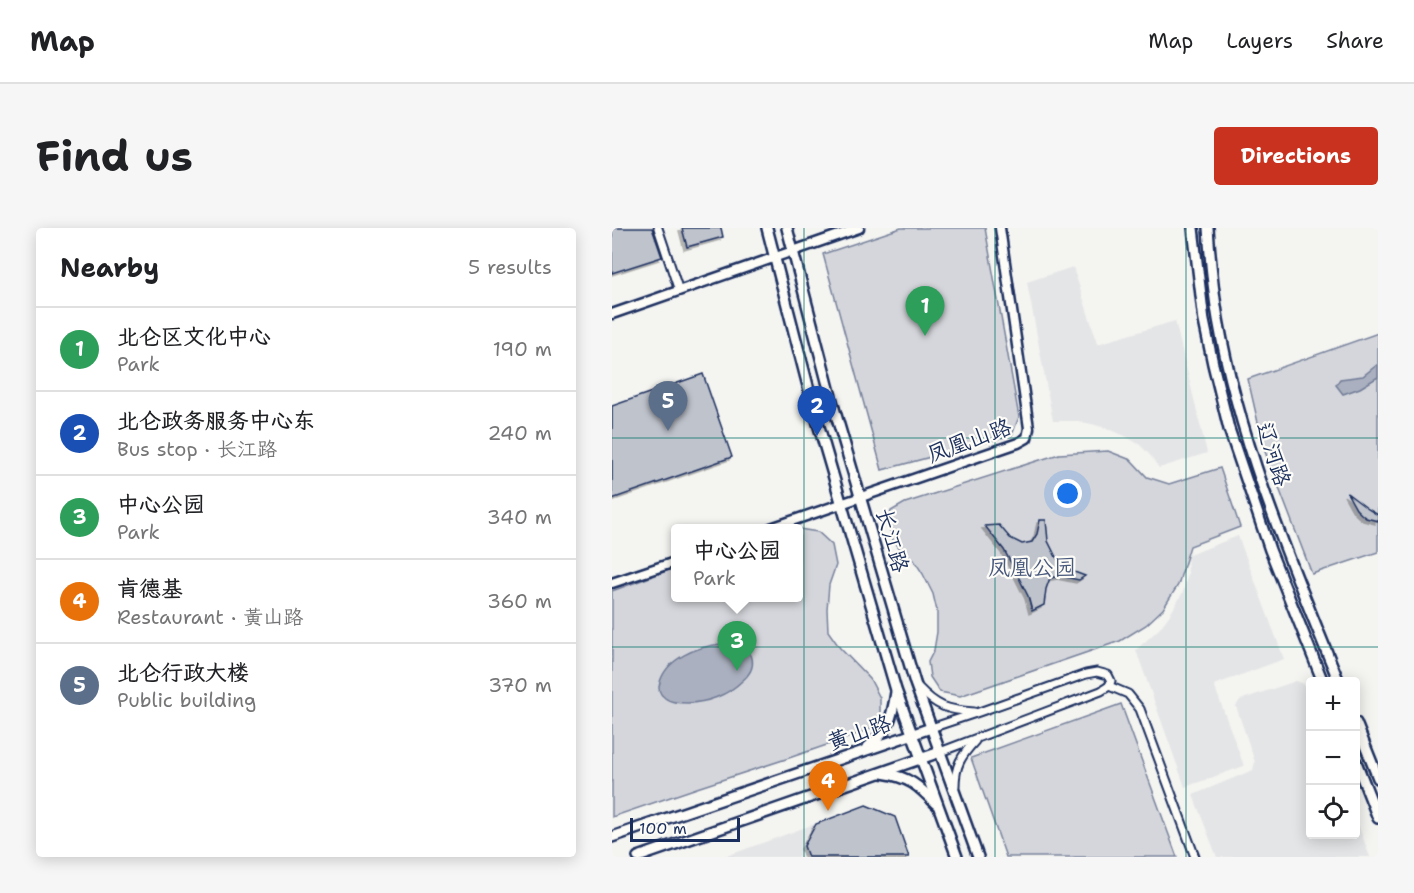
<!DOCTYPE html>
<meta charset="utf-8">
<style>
:root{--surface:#fff;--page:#f6f6f6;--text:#202124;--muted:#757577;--line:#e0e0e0;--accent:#c8321e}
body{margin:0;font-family:"Shantell Sans","LXGW WenKai TC",sans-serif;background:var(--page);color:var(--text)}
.controls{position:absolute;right:18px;bottom:18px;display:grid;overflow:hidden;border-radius:6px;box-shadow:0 3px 15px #0003}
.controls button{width:54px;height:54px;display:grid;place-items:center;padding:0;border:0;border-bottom:2px solid var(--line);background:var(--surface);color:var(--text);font:30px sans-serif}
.scale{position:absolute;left:18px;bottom:15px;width:110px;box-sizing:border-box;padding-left:6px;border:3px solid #1b2f5e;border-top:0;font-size:16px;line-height:21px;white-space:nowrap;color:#1b2f5e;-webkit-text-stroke:4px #fdfcf7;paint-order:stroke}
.you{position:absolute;left:456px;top:266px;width:21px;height:21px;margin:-15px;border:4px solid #fff;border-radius:50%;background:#1a73e8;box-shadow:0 0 0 9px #1a73e833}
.badge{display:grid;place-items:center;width:39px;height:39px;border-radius:50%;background:var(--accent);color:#fff;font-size:20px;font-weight:700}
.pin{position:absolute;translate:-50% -50px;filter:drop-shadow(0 2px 3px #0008)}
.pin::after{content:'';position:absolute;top:32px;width:21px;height:18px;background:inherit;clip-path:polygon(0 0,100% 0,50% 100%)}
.popup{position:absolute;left:59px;top:296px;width:132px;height:78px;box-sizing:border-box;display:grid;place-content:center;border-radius:6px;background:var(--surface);filter:drop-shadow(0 2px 4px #0005);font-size:20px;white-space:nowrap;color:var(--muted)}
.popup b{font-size:22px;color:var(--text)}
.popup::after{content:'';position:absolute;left:50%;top:100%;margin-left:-12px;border:12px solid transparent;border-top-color:var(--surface)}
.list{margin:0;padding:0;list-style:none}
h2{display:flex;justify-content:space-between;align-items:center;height:78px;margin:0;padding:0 24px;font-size:26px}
h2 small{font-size:20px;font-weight:400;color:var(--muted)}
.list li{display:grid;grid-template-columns:39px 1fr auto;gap:18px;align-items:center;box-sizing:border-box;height:84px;padding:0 24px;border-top:2px solid var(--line)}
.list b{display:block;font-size:22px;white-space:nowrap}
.list p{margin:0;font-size:20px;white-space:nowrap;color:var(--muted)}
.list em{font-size:20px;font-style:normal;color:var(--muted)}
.icon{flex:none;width:33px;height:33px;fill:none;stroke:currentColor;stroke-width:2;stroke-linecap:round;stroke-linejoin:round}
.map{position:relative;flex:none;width:766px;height:629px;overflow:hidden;border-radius:6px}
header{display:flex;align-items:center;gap:36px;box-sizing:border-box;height:84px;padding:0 30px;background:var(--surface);border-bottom:2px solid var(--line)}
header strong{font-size:28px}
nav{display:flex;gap:33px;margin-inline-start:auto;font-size:21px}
.intro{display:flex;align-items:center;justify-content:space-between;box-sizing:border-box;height:144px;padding:0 36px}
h1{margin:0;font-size:42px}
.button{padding:15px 27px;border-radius:6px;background:var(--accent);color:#fff;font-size:21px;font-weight:700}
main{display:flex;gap:36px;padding:0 36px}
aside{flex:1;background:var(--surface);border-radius:6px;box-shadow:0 3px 15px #0003}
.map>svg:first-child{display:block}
</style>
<header>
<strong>Map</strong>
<nav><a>Map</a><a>Layers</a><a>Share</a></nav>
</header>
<div class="intro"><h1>Find us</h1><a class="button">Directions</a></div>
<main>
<aside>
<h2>Nearby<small>5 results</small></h2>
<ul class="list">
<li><span class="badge" style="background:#2e9e5b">1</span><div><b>北仑区文化中心</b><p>Park</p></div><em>190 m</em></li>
<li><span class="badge" style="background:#1a4fb4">2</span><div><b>北仑政务服务中心东</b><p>Bus stop · 长江路</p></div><em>240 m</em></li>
<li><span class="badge" style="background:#2e9e5b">3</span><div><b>中心公园</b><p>Park</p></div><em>340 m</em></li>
<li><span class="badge" style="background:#e8710a">4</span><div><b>肯德基</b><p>Restaurant · 黄山路</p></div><em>360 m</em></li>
<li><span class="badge" style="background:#5c6f8a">5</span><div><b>北仑行政大楼</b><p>Public building</p></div><em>370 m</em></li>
</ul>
</aside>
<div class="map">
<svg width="766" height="629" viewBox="0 0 766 629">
<defs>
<filter id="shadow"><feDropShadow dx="-3" dy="3" stdDeviation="0" flood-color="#0004"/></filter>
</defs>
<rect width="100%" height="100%" fill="#f4f4f1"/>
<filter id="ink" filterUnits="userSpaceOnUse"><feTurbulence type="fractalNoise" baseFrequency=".0167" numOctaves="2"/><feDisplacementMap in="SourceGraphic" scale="12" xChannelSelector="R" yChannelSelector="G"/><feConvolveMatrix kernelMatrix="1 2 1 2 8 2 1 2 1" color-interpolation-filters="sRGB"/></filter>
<g filter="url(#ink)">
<!-- built -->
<g fill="#e4e5e6">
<polygon points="461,39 486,116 563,93 595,225 547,240 538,227 528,217 513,208 497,201 480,196 464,193 441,193 415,54"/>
<polygon points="626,308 672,431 602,457 632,538 573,559 524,422 548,400 559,385 571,364 576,346 575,328"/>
<polygon points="684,453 692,456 698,474 698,606 744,606 744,591 758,629 605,629 581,567 641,542 643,534 624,478 628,472"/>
<polygon points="254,577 283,589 298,629 112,629"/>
</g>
<!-- green -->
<g fill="#d4d6db" stroke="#78829c" stroke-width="1.5">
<polygon points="289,0 373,0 407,189 400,207 270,242 211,26"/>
<polygon points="766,105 766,324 700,346 652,221 636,151"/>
<polygon points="496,223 519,232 535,249 557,256 608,240 628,299 578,318 566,357 551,381 534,397 508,413 348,468 328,464 318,449 316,434 322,422 325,404 325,383 321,366 311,346 302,332 290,323 281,312 276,296 279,283 293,275 447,226"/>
<polygon points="187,301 206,304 220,317 224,337 217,357 215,381 216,403 228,420 258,451 268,470 268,486 259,500 241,508 174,531 85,560 0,589 0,363 63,340 63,370 186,370"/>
<polygon points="509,476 565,629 394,629 359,530"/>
</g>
<!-- water -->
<g fill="#aab0bf" stroke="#717c98" stroke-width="1.5">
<polygon points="766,136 766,149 748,160 731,166 724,157 728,151 751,148"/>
<path d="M108 416C112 417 117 416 122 417 144 420 146 440 130 453 116 467 95 475 75 475 68 475 59 475 53 470 47 466 46 460 48 454 55 430 85 419 108 416Z"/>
</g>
<!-- building -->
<g fill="#bfc3cc" stroke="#1b2f5e" stroke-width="1.5" filter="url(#shadow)">
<polygon points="0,0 40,0 50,29 0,45"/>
<polygon points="70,0 109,0 111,9 75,19"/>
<polygon points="91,146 120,229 0,271 0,178"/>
<polygon points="735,265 756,281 766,287 766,293 754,290 749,286 744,281"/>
<polygon points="428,292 434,292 436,313 444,329 457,342 473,348 467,352 448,348 438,350 434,361 432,377 420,383 416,368 406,348 392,322 373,298 387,297 398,310 410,316 420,314 425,306"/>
<polygon points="254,577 283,589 297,629 196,629 192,618 204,596"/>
</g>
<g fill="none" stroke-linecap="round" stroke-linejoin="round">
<defs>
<g id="minor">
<polyline points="46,0 67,63"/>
<polyline points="497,458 516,466 528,481 583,629"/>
<path d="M306 459C325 479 335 482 362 484"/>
<polyline points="319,500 367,484 474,446 485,444 496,447 499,453 497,458"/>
<polyline points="328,524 489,463 497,458"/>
<path d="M343 558C343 538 349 528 363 513"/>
</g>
<g id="tertiary">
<polyline points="0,86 247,0"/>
<polyline points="159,300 406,215 415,210 417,200 388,0"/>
<polyline points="0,355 63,334"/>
</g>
<g id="secondary">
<polyline points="155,0 203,185 284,462 345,629"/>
<polyline points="175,0 222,180 303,455 366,629"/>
<polyline points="581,0 592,93 601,136 617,201 658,322 711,454"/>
<path d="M596 0C598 30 601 61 606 91 628 217 679 336 727 454"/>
<polyline points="744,495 766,550"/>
<path d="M256 519C277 501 280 491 284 464"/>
<polyline points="744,534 766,590"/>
<path d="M270 545C297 549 306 557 324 576"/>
<polyline points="0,609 319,500"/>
<polyline points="26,629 328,524"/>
</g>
</defs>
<!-- minor casing -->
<use href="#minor" stroke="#1b2f5e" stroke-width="11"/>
<!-- tertiary casing -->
<use href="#tertiary" stroke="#1b2f5e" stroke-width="13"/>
<!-- secondary casing -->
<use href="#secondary" stroke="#1b2f5e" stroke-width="14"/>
<!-- minor -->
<use href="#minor" stroke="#fdfcf7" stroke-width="7"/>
<!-- tertiary -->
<use href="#tertiary" stroke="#fdfcf7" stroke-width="8"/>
<!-- secondary -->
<use href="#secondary" stroke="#fdfcf7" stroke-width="9"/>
</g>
</g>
<!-- grid -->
<path fill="none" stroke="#0f766e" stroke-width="1.5" stroke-opacity="0.55" d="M192 0V629M383 0V629M574 0V629M0 210H766M0 419H766"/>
<g text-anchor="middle" stroke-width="4.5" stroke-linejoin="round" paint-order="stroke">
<!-- street labels -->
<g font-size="22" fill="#1b2f5e" stroke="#fdfcf7">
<text transform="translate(357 212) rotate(-20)" y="8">凤凰山路</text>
<text transform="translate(662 226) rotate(72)" y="8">辽河路</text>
<text transform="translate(281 312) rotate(74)" y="8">长江路</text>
<text transform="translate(247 504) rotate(-19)" y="8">黄山路</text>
</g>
<!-- park labels -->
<g font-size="22" fill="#49597d" stroke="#fdfcf7">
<text x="420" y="347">凤凰公园</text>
</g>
</g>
</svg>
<div class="controls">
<button>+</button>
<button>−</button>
<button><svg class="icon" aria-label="locate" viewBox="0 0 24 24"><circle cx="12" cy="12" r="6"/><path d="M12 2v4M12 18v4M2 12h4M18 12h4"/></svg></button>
</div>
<div class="scale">100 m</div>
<div class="you"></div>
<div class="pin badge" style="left:313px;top:108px;background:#2e9e5b">1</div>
<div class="pin badge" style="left:205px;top:208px;background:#1a4fb4">2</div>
<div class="pin badge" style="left:125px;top:443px;background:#2e9e5b">3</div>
<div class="popup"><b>中心公园</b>Park</div>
<div class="pin badge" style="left:216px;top:583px;background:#e8710a">4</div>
<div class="pin badge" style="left:56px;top:203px;background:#5c6f8a">5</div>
</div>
</main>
